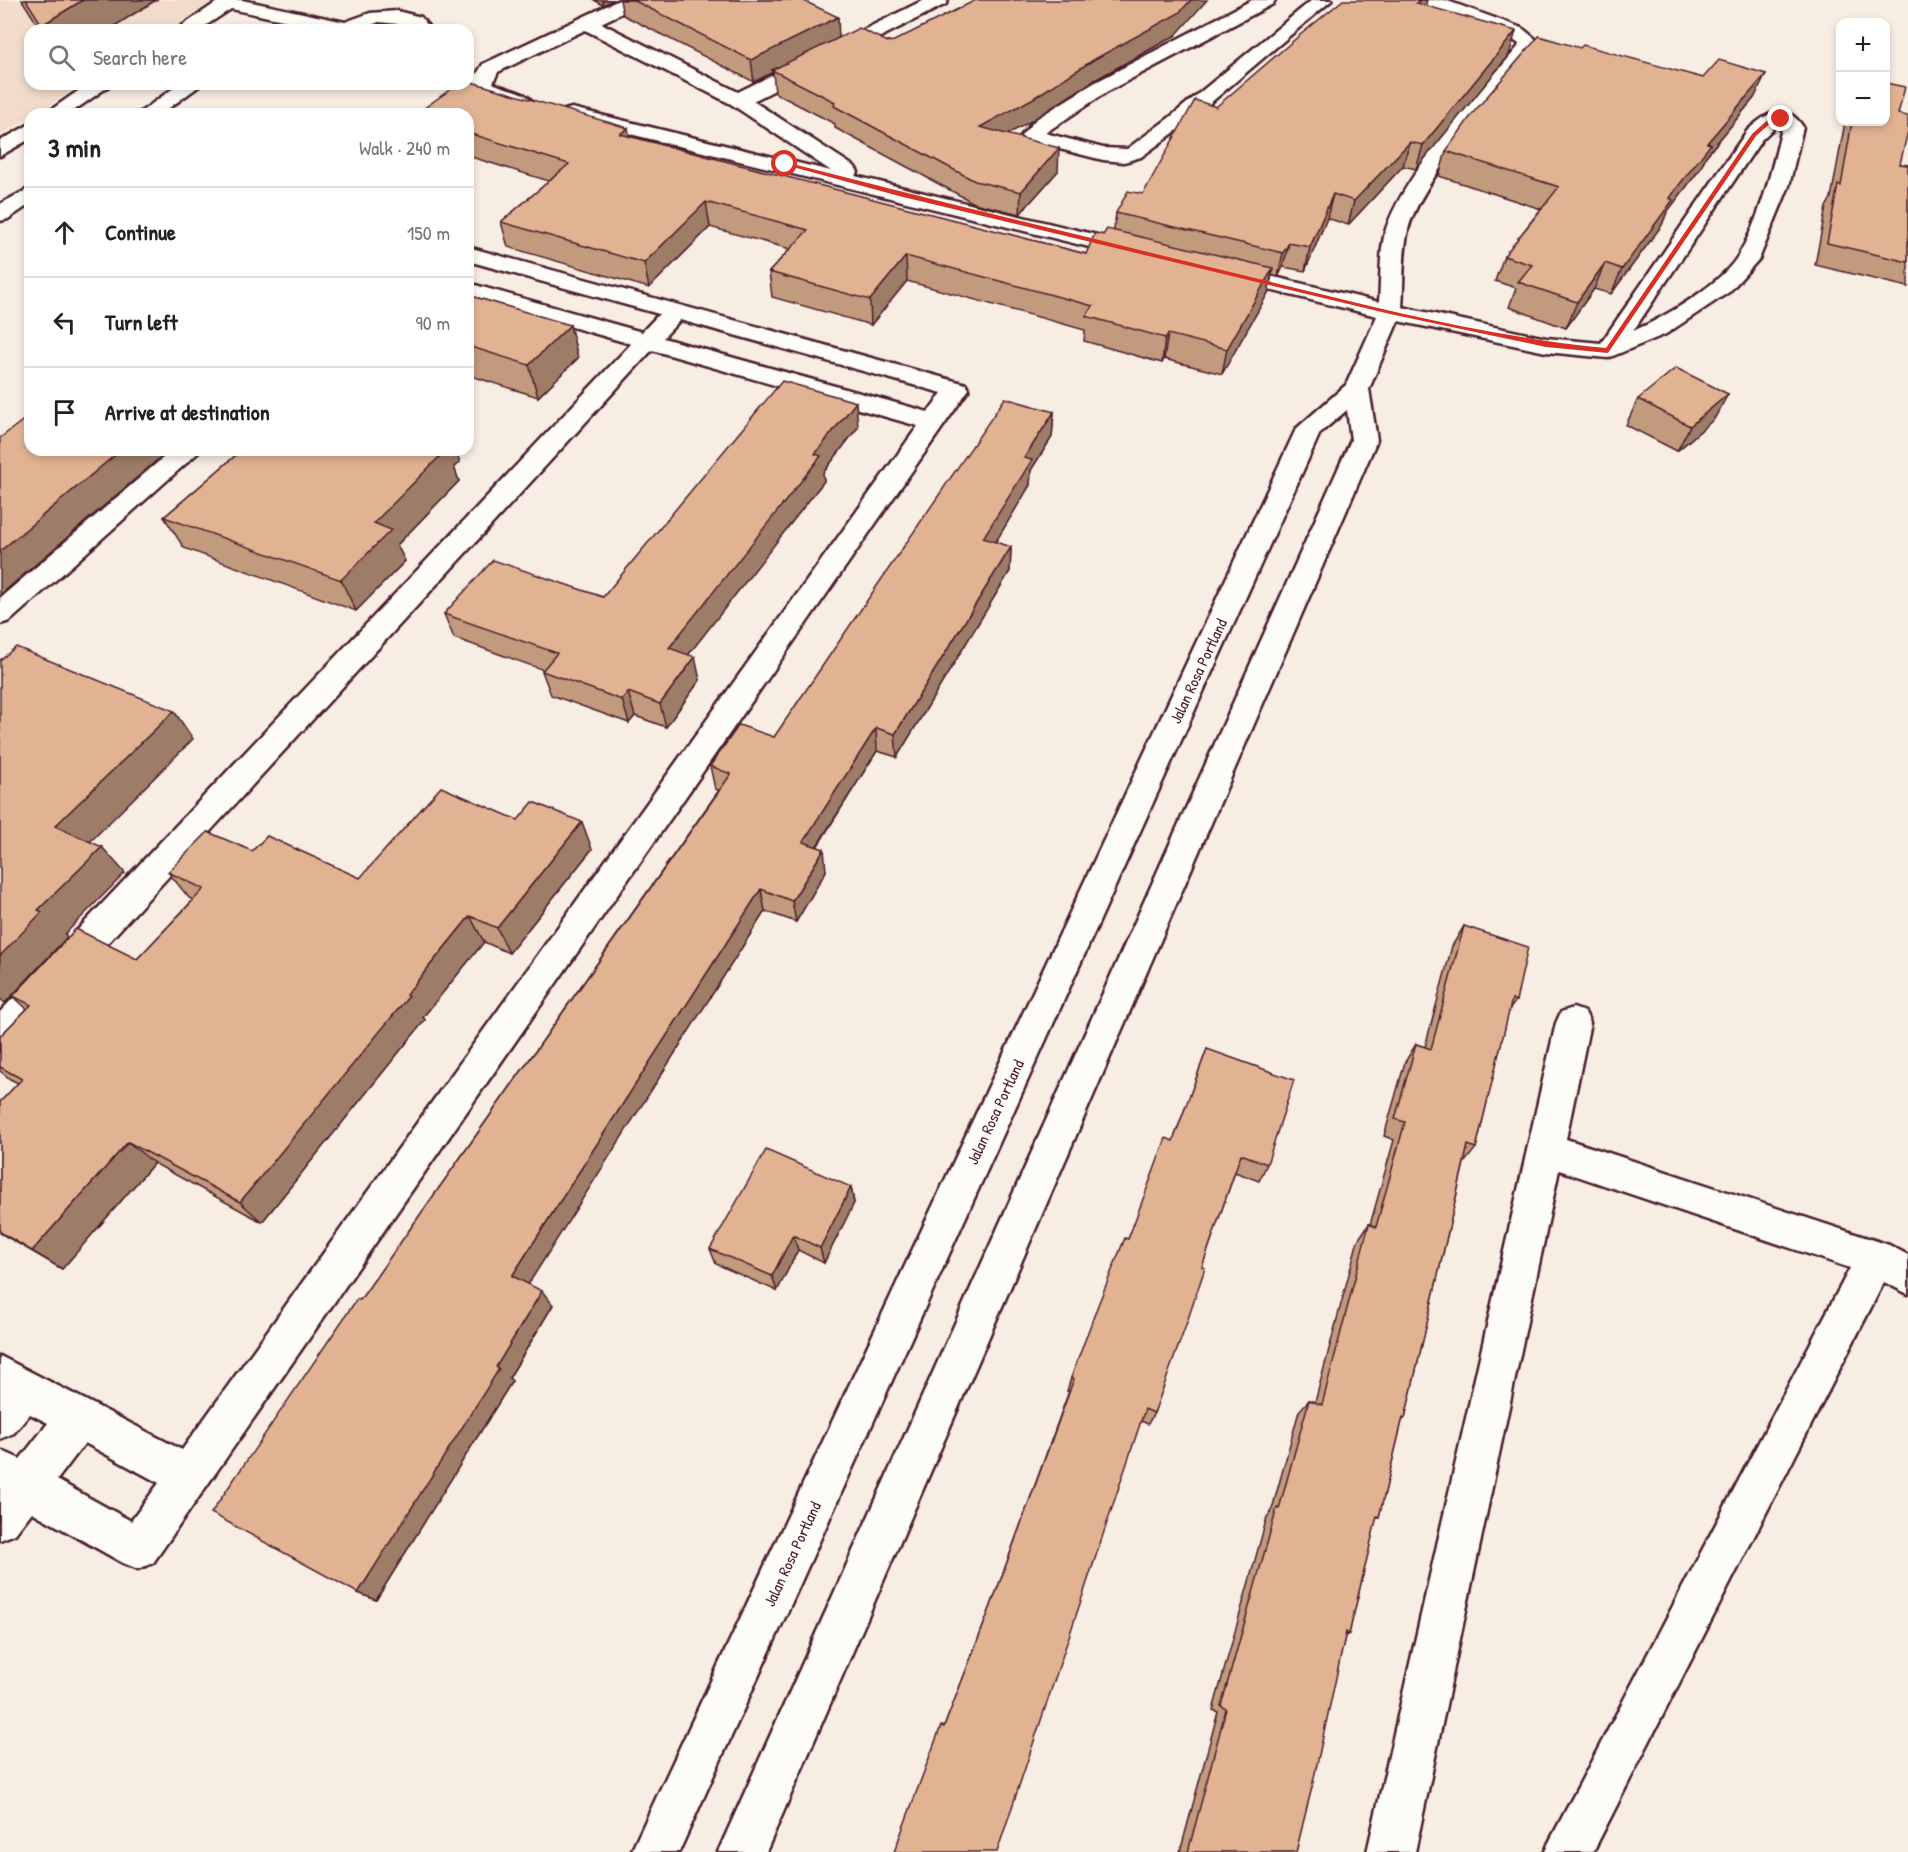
<!DOCTYPE html>
<meta charset="utf-8">
<style>
:root{--surface:#fff;--page:#f2f2f2;--text:#222;--muted:#767676;--line:#e0e0e0}
body{margin:0;font-family:"Patrick Hand",sans-serif;background:var(--page);color:var(--text)}
.controls{position:absolute;right:18px;top:18px;display:grid;overflow:hidden;border-radius:12px;box-shadow:0 3px 9px #0003}
.controls button{width:54px;height:54px;display:grid;place-items:center;padding:0;border:0;border-bottom:2px solid var(--line);background:var(--surface);color:var(--text);font:30px sans-serif}
.stop{position:absolute;width:18px;height:18px;margin:-14px;border:4px solid #d93025;border-radius:50%;background:#fff}
.stop.end{background:#d93025;border-color:#fff;box-shadow:0 2px 6px #0008}
.list{margin:0;padding:0;list-style:none}
h2{display:flex;justify-content:space-between;align-items:center;height:78px;margin:0;padding:0 24px;font-size:26px}
h2 small{font-size:20px;font-weight:400;color:var(--muted)}
.list li{display:grid;grid-template-columns:39px 1fr auto;gap:18px;align-items:center;box-sizing:border-box;height:90px;padding:0 24px;border-top:2px solid var(--line)}
.list b{display:block;font-size:22px;white-space:nowrap}
.list em{font-size:20px;font-style:normal;color:var(--muted)}
.icon{flex:none;width:33px;height:33px;fill:none;stroke:currentColor;stroke-width:2;stroke-linecap:round;stroke-linejoin:round}
.map{position:relative;flex:none;width:1908px;height:1852px;overflow:hidden}
.search{position:absolute;background:var(--surface);box-shadow:0 3px 9px #0003;left:24px;top:24px;width:450px;height:66px;display:flex;align-items:center;gap:15px;box-sizing:border-box;padding:0 21px;border-radius:18px;color:var(--muted);font-size:22px}
.panel{position:absolute;background:var(--surface);box-shadow:0 3px 9px #0003;left:24px;top:108px;width:450px;height:348px;border-radius:18px}
.map>svg:first-child{display:block}
</style>
<div class="map">
<svg width="1908" height="1852" viewBox="0 0 1908 1852">
<rect width="100%" height="100%" fill="#f8ede3"/>
<filter id="ink" filterUnits="userSpaceOnUse"><feTurbulence type="fractalNoise" baseFrequency=".0167" numOctaves="2"/><feDisplacementMap in="SourceGraphic" scale="12" xChannelSelector="R" yChannelSelector="G"/><feConvolveMatrix kernelMatrix="1 2 1 2 8 2 1 2 1" color-interpolation-filters="sRGB"/></filter>
<g filter="url(#ink)">
<!-- built -->
<polygon fill="#f1dccb" points="0,0 225,0 175,30 30,30 30,84 85,84 35,114 30,114 30,117 0,135"/>
<g fill="none" stroke-linecap="round" stroke-linejoin="round">
<defs>
<g id="minor">
<polygon points="220,0 242,0 345,22 370,13 397,11 421,17 431,30 411,30 407,25 379,22 359,30 330,30 231,9 199,30 176,30"/>
<path d="M619 0H643L641 4 601 23 738 92 924 0H948L946 4 753 101 855 167 858 172 855 176 1142 246 1145 251 1142 256 1134 258 565 118 562 114 565 110 572 108 831 171 731 104 585 30 498 72 493 83C504 89 525 91 532 101L529 105C513 109 483 99 473 85V80L483 64Z"/>
<polygon points="1252,0 1275,0 1273,4 1108,91 1045,133 1103,148 1127,149 1169,118 1312,0 1332,0 1183,126 1141,157 1124,162 1103,160 1024,140 1021,136 1036,119 1094,83"/>
<path d="M1419 0H1445L1522 28 1539 42 1535 52C1499 96 1422 177 1408 230 1402 254 1404 283 1402 307L1546 338 1601 343 1747 131C1765 114 1785 100 1803 127L1789 186 1759 259 1729 292 1666 334 1608 358 1546 352 1398 321 1369 389 1377 440 766 1852H718L1351 440 1347 410 1320 433 679 1852H631L1296 429 1346 385 1377 316 1220 278 1217 273 1220 268 1228 266 1379 302C1381 280 1379 251 1386 229 1406 170 1478 95 1518 47L1519 44 1508 36 1421 4ZM1777 125 1782 128C1772 169 1760 220 1738 256 1721 284 1664 318 1633 331L1762 139Z"/>
<polygon points="88,84 112,84 69,114 45,114"/>
<polygon points="179,84 202,84 161,114 138,114"/>
<polygon points="30,124 30,139 0,156 0,141"/>
<polygon points="30,188 30,204 8,219 0,221 0,204"/>
<path d="M468 247 966 384 969 389 153 1563 138 1569 123 1563 32 1512 15 1534 0 1540V1450L20 1459 48 1423 30 1414 14 1433 0 1439V1356L182 1450 918 426 652 350 12 1047 0 1051V1012L631 344 468 297V283L642 332 659 314 468 261ZM680 320 942 393 928 412 663 338ZM85 1443 159 1483 131 1521 57 1480Z"/>
<polygon points="172,450 201,450 10,621 0,624 0,598"/>
<polygon points="1573,1008 1585,1012 1590,1023 1566,1139 1889,1245 1908,1255 1908,1294 1884,1282 1593,1852 1544,1852 1850,1268 1559,1170 1415,1852 1367,1852 1556,1023 1561,1012"/>
</g>
</defs>
<!-- minor casing -->
<use href="#minor" stroke="#4a1f2b" stroke-width="5"/>
<!-- minor -->
<use href="#minor" fill="#fdfcf7" fill-rule="evenodd"/>
</g>
<!-- wall -->
<g fill="#c29a7e" stroke="#4a1f2b" stroke-width="1.5">
<polygon points="22,0 156,0 108,30 41,30"/>
<polygon points="594,0 614,0 603,5"/>
<polygon points="620,0 802,0 839,38 888,42 1176,35 1093,81 1031,121 1007,134 1058,171 1020,214 974,203 835,128 835,124 775,93 773,72 754,82 623,15"/>
<polygon points="1426,6 1509,55 1416,169 1403,166 1348,225 1327,218 1305,271 1283,267 1278,277 1272,275 1268,293 1222,374 1164,359 1162,363 1084,341 1085,330 907,281 871,325 772,297 769,272 790,249 710,227 649,288 508,247 501,222 549,181 468,156 468,114 630,137 1086,254 1103,235 1114,230 1116,213 1143,194 1216,107"/>
<polygon points="1580,48 1703,78 1766,74 1754,98 1706,156 1700,169 1667,212 1662,225 1611,294 1594,289 1566,328 1509,307 1516,288 1495,281 1504,256 1541,209 1439,176 1446,151"/>
<polygon points="1898,114 1900,164 1908,165 1908,287 1815,265 1826,207 1831,198 1845,122 1886,122"/>
<polygon points="468,295 570,325 578,358 538,397 468,375"/>
<polygon points="1728,394 1714,419 1677,451 1626,425 1638,399"/>
<polygon points="1054,412 1052,437 1031,470 1030,485 995,542 1011,547 1010,571 897,757 877,751 817,847 826,871 796,922 765,911 528,1284 553,1305 509,1378 512,1381 376,1600 358,1593 360,1300 719,790 715,789 710,766 774,737"/>
<polygon points="858,427 823,473 824,481 688,654 700,680 666,727 635,716 629,723 551,695 542,671 544,670 454,638 444,614 603,597"/>
<polygon points="242,450 455,450 460,462 454,467 459,481 397,545 405,561 356,611 184,548 164,517"/>
<polygon points="518,820 592,849 509,953 484,942 423,1017 425,1020 262,1222 154,1163 62,1269 0,1233 0,1102 18,1083 10,1079 0,1071 0,1036 27,1009 13,996 137,959 193,900 189,898 168,872 252,851 360,878"/>
<polygon points="1464,926 1516,1001 1509,1010 1476,1148 1464,1163 1405,1418 1402,1421 1379,1517 1376,1519 1349,1634 1345,1636 1296,1852 1180,1852 1218,1712 1213,1710 1267,1517 1271,1513 1299,1411 1309,1400 1315,1402 1358,1240 1369,1224 1370,1225 1394,1140 1384,1136 1405,1062 1416,1044 1425,1047 1452,946"/>
<polygon points="1207,1049 1267,1164 1259,1181 1235,1172 1202,1267 1154,1413 1148,1424 1141,1421 944,1727 991,1606 1069,1391 1067,1391 1071,1378 1128,1239 1173,1141"/>
<polygon points="851,1187 854,1203 824,1263 798,1250 777,1291 716,1264 710,1249"/>
</g>
<!-- shaded-wall -->
<g fill="#9e7d67" stroke="#4a1f2b" stroke-width="1.5">
<polygon points="83,0 156,0 108,30 44,30 42,25"/>
<polygon points="603,0 614,0 603,5"/>
<polygon points="1191,0 1207,0 1176,35 1093,81 1031,121 980,150 980,127"/>
<polygon points="1420,0 1427,0 1423,15 1416,3"/>
<polygon points="838,17 839,39 772,70 773,72 754,82 751,60"/>
<polygon points="1516,31 1509,55 1416,169 1423,145"/>
<polygon points="1766,74 1754,98 1706,156 1700,169 1667,212 1662,225 1611,294 1622,269 1707,143"/>
<polygon points="628,128 633,153 620,134"/>
<polygon points="1410,142 1403,166 1348,225 1354,201"/>
<polygon points="1059,148 1058,171 1020,214 1021,192"/>
<polygon points="1333,194 1327,218 1305,271 1310,247"/>
<polygon points="706,202 710,227 649,288 644,263"/>
<polygon points="1289,243 1283,267 1278,277 1283,253"/>
<polygon points="906,256 907,281 871,325 870,300"/>
<polygon points="1605,263 1594,289 1566,328 1577,302"/>
<polygon points="1273,268 1268,293 1222,374 1227,349"/>
<polygon points="570,325 578,358 538,397 529,365"/>
<polygon points="1168,334 1164,359 1162,363 1165,338"/>
<polygon points="1728,394 1714,419 1677,451 1690,426"/>
<polygon points="856,402 858,427 823,473 824,481 675,672 669,648 815,454"/>
<polygon points="1054,412 1052,437 1031,470 1030,485 983,563 983,538 1024,458"/>
<polygon points="121,450 169,450 0,595 0,551"/>
<polygon points="436,450 455,450 460,462 454,467 459,481 397,545 405,561 356,611 341,580 374,523"/>
<polygon points="1011,547 1010,571 897,757 895,734"/>
<polygon points="695,657 700,680 666,727 660,704"/>
<polygon points="628,692 635,716 629,723 622,700"/>
<polygon points="174,711 193,739 79,853 55,826"/>
<polygon points="876,728 877,751 806,863 803,842"/>
<polygon points="582,822 592,849 509,953 497,928"/>
<polygon points="102,847 125,873 65,934 67,937 5,1003 0,999 0,956 38,910"/>
<polygon points="824,849 826,871 796,922 792,901"/>
<polygon points="761,889 765,911 524,1291 512,1276"/>
<polygon points="470,916 484,942 423,1017 425,1020 262,1222 240,1202 406,995"/>
<polygon points="128,1142 154,1163 62,1269 32,1251"/>
<polygon points="851,1187 854,1203 824,1263 820,1248"/>
<polygon points="793,1235 798,1250 777,1291 772,1276"/>
<polygon points="542,1291 553,1305 509,1378 512,1381 376,1600 358,1593"/>
</g>
<!-- building -->
<g fill="#e2b393" stroke="#4a1f2b" stroke-width="1.5">
<polygon points="26,0 83,0 42,25"/>
<polygon points="633,0 802,0 838,17 751,60"/>
<polygon points="976,0 1191,0 1179,13 1095,59 1032,99 980,127 1059,148 1021,192 975,181 834,106 835,102 772,70 859,28 888,42 894,41"/>
<polygon points="1343,0 1420,0 1416,3 1516,31 1423,145 1410,142 1354,201 1333,194 1310,247 1289,243 1283,253 1116,213 1128,191 1143,194 1195,100 1216,107 1300,35"/>
<polygon points="1539,36 1580,48 1583,45 1703,78 1719,60 1766,74 1707,143 1711,144 1669,198 1673,200 1622,269 1605,263 1577,302 1518,282 1532,265 1504,256 1559,187 1446,151 1473,113"/>
<polygon points="468,81 628,128 620,134 1086,254 1095,233 1103,235 1107,229 1273,268 1227,349 1168,334 1165,338 1086,316 1093,306 906,256 870,300 769,272 808,230 706,202 644,263 501,222 569,164 468,133 468,114 416,114 458,84 468,84"/>
<polygon points="1886,83 1905,87 1898,114 1908,116 1908,131 1900,164 1908,165 1908,262 1827,243 1838,185 1841,186 1852,122 1886,122"/>
<polygon points="468,295 570,325 529,365 468,346"/>
<polygon points="1676,368 1728,394 1690,426 1638,399"/>
<polygon points="782,381 856,402 815,454 821,456 669,648 695,657 660,704 628,692 622,700 542,671 557,653 444,614 493,560 603,597"/>
<polygon points="1005,398 1054,412 1024,458 1032,460 983,538 1011,547 895,734 876,728 803,842 824,849 792,901 761,889 512,1276 542,1291 496,1367 499,1369 358,1593 211,1513 357,1299 360,1300 731,774 710,766 739,725 774,737"/>
<polygon points="30,415 30,450 121,450 0,551 0,438"/>
<polygon points="242,450 446,450 374,523 391,530 341,580 164,517"/>
<polygon points="16,647 174,711 55,826 102,847 38,910 42,912 0,956 0,660"/>
<polygon points="441,787 518,820 533,802 582,822 497,928 470,916 406,995 409,996 240,1202 128,1142 32,1251 0,1232 0,1102 22,1079 0,1067 0,1036 31,1005 13,996 76,929 137,959 204,889 168,872 208,832 252,851 267,836 360,878"/>
<polygon points="1464,926 1528,947 1516,1001 1512,999 1476,1148 1468,1145 1405,1418 1403,1417 1379,1517 1377,1516 1349,1634 1346,1632 1312,1787 1296,1852 1188,1852 1226,1709 1221,1706 1277,1508 1279,1509 1309,1400 1322,1405 1369,1224 1376,1227 1405,1122 1395,1119 1416,1044 1431,1049"/>
<polygon points="1207,1049 1294,1080 1267,1164 1241,1154 1202,1267 1205,1268 1185,1328 1154,1413 1145,1409 997,1852 894,1852 941,1726 944,1727 991,1606 1074,1379 1071,1378 1098,1305 1125,1238 1128,1239 1166,1138 1173,1141"/>
<polygon points="766,1150 851,1187 820,1248 793,1235 772,1276 710,1249"/>
</g>
</g>
<!-- route -->
<path fill="#d93025" d="M1771 117 1784 119 1774 120 1756 136 1608 353 1546 347 1390 314 899 196 782 164 785 162C941 202 1098 240 1255 278 1371 306 1487 337 1606 348L1752 134Z"/>
<g text-anchor="middle" stroke-width="5" stroke-linejoin="round" paint-order="stroke">
<!-- street labels -->
<g font-size="16" fill="#4a1f2b" stroke="#fdfcf7">
<text transform="translate(1198 671) rotate(-65)" y="6">Jalan Rosa Portland</text>
<text transform="translate(995 1112) rotate(-65)" y="6">Jalan Rosa Portland</text>
<text transform="translate(792 1554) rotate(-65)" y="6">Jalan Rosa Portland</text>
</g>
</g>
</svg>
<div class="controls">
<button>+</button>
<button>−</button>
</div>
<div class="stop" style="left:785px;top:164px"></div>
<div class="stop end" style="left:1781px;top:119px"></div>
<div class="search"><svg class="icon" aria-label="search" viewBox="0 0 24 24"><circle cx="10" cy="10" r="6"/><path d="M15 15l6 6"/></svg>Search here</div>
<section class="panel">
<h2>3 min<small>Walk · 240 m</small></h2>
<ul class="list">
<li><svg class="icon" aria-label="ahead" viewBox="0 0 24 24"><path d="M12 20V5M6 11l6-6 6 6"/></svg><div><b>Continue</b></div><em>150 m</em></li>
<li><svg class="icon" aria-label="left" viewBox="0 0 24 24"><path d="M17 20v-9H6M10 6l-5 5 5 5"/></svg><div><b>Turn left</b></div><em>90 m</em></li>
<li><svg class="icon" aria-label="arrive" viewBox="0 0 24 24"><path d="M6 21V4h12l-3 4 3 4H6"/></svg><div><b>Arrive at destination</b></div></li>
</ul>
</section>
</div>
